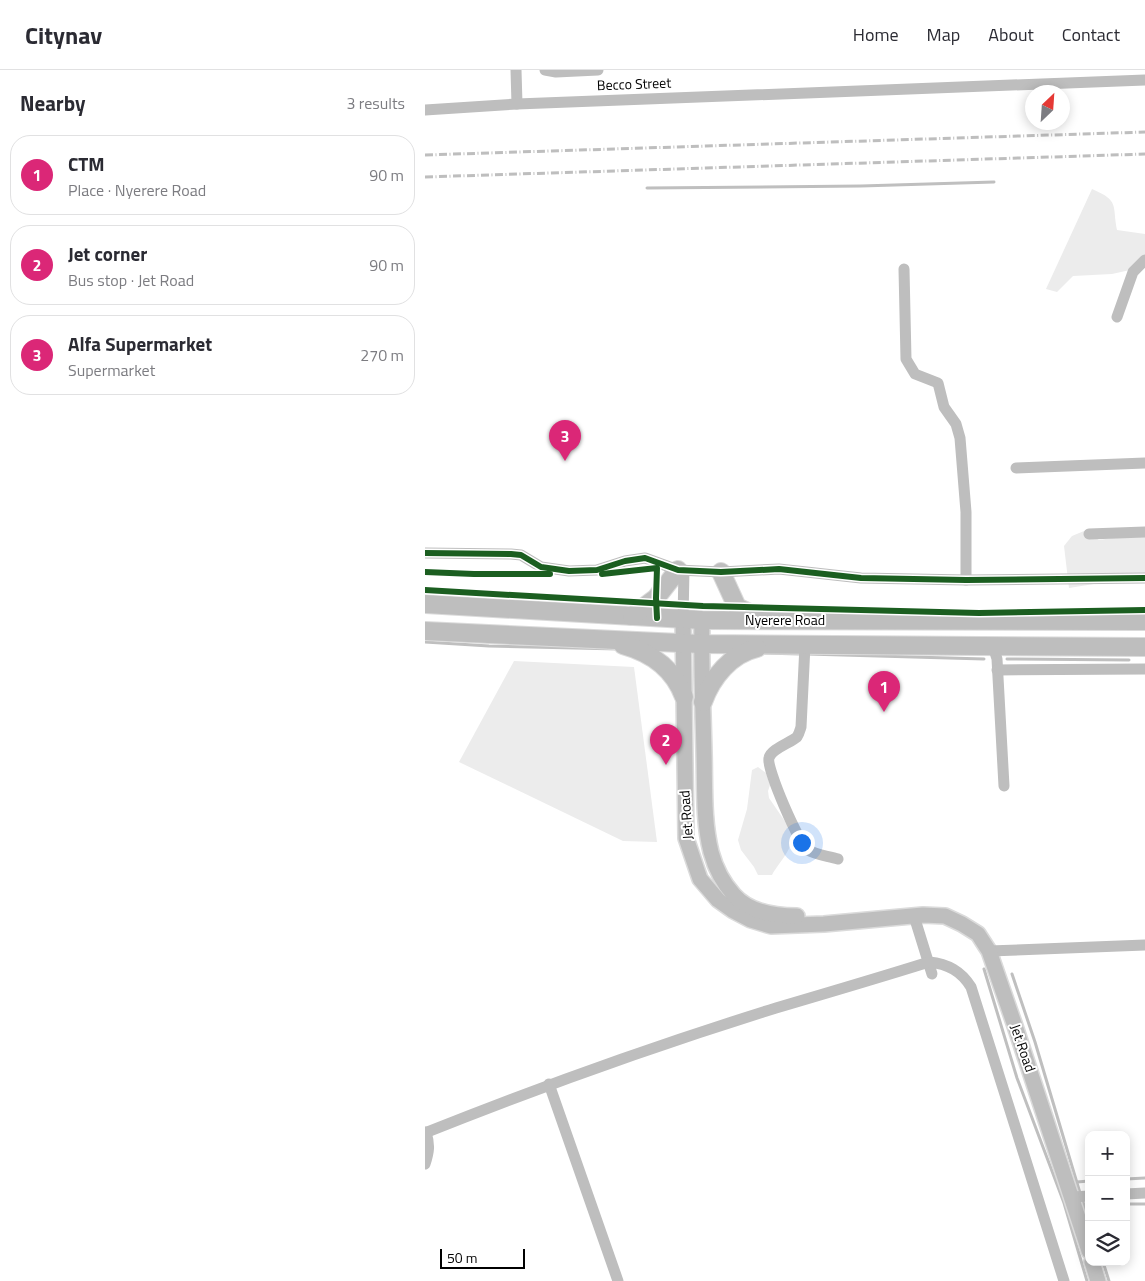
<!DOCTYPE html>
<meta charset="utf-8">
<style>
:root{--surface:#fff;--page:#f7f7f7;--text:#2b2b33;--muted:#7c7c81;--line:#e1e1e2;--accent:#db2777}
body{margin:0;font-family:"Titillium Web",sans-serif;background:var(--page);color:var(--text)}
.controls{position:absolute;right:15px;bottom:15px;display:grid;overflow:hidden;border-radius:10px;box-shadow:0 2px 12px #0003}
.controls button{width:45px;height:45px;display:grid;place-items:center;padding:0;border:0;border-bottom:1px solid var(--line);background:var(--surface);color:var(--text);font:25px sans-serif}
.compass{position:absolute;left:600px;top:15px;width:45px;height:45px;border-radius:50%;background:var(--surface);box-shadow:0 2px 12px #0003;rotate:25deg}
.scale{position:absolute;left:15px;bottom:12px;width:85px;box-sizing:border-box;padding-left:5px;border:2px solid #000;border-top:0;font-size:14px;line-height:18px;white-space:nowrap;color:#000;-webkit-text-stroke:4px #fff;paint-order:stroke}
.you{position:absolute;left:376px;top:772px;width:18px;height:18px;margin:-12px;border:4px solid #fff;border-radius:50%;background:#1a73e8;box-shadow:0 0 0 8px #1a73e833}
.badge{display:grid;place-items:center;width:32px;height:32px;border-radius:50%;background:var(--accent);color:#fff;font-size:16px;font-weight:700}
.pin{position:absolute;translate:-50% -41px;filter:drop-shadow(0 1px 2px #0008)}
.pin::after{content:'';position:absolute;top:26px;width:18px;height:15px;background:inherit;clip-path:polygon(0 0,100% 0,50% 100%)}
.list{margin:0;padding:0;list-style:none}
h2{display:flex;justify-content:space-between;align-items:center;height:65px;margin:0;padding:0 20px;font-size:21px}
h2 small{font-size:16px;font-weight:400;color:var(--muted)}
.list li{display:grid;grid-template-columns:32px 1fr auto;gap:15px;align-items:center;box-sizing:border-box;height:80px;margin:0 10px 10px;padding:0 10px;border:1px solid var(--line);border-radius:20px}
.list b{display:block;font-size:19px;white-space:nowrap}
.list p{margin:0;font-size:16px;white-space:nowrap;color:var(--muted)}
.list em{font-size:16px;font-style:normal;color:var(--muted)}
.icon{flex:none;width:28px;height:28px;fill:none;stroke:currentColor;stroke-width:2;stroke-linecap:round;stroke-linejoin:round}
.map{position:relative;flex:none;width:720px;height:1211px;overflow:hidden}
header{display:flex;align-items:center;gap:30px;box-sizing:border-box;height:70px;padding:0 25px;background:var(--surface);border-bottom:1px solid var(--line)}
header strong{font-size:24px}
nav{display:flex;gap:28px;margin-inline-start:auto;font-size:18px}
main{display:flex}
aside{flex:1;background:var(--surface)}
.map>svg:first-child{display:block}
</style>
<header>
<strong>Citynav</strong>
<nav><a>Home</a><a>Map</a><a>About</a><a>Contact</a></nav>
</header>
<main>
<aside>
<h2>Nearby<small>3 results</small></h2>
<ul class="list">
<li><span class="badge">1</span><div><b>CTM</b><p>Place · Nyerere Road</p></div><em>90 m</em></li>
<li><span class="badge">2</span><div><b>Jet corner</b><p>Bus stop · Jet Road</p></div><em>90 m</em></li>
<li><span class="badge">3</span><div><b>Alfa Supermarket</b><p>Supermarket</p></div><em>270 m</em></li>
</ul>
</aside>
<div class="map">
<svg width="720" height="1211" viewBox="0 0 720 1211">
<rect width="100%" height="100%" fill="#fff"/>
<!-- green -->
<g fill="#ececec">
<path d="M667 119C695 131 687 135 692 160L720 164V186L705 200 687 204 648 206 632 222 621 219Z"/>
<polygon points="659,461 674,470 687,468 720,467 720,504 684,504 669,514 644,518 639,476 647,466"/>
<polygon points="89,591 209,597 232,772 198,771 34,692"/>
<path d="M333 697 341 703 345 715 343 721 344 728 368 763C366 783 356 789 347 805H333L329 797 316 780 313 770 322 739 327 700Z"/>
</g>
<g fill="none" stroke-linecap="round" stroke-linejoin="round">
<!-- stream -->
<g stroke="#bfbfbf" stroke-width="3">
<polyline points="222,118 436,116 569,112"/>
<polyline points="0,572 64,576 194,579"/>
<polyline points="335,583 376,584"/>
<polyline points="382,584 559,589"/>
<polyline points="582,589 704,590"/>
<polyline points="559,899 592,1008 639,1133 662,1211"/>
<polyline points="587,904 610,972 655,1123"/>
<polyline points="701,1109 720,1108"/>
<polyline points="652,1112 664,1111"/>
<polyline points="657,1129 664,1150"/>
<polyline points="701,1134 720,1134"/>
<polyline points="678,1192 684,1211"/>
</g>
<defs>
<g id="major">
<polyline points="258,549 261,768 275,809 293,830 307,840 326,850 346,856 399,854 498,845 520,846 537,854 553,864 564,881 590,956 664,1181"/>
<path d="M277 550C276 594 278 639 279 683 280 715 278 750 286 782 290 797 298 813 309 825 324 842 350 846 372 846"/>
<polyline points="667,1192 673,1211"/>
</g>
<g id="highway">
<polyline points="296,502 312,537 335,548"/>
<polyline points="0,534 277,550 720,551"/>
<polyline points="207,546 231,528 253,500"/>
<polyline points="0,561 276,574 720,577"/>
<path d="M198 575C227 583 249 599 259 627"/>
<path d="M278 632C287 607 306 584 332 578"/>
</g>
</defs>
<!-- major casing -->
<use href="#major" stroke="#dbdbdb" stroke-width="18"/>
<!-- highway casing -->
<use href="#highway" stroke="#dbdbdb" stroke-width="20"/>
<!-- minor -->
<g stroke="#bebebe" stroke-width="11">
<polyline points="91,0 92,34"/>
<polyline points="120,0 131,2 173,0"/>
<polyline points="0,40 92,34 720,10"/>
<polyline points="479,199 481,289 490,304 513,313 519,337 531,354 535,368 541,442 541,510"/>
<polyline points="692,247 708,202 720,190"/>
<polyline points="591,398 720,393"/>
<polyline points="664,464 720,462"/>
<polyline points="0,483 86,484 96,485 116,497 144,501 172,500 200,491 220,488 253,500 296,502 354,499 436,508 541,510 720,508"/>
<polyline points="258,549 259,500"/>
<path d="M380 575 376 657C375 660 374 664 372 667 365 673 346 679 344 688 341 698 374 774 383 780 391 785 404 786 413 789"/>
<polyline points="568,576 572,589 579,716"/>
<polyline points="572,600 720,599"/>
<polyline points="489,846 507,904"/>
<polyline points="564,881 720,875"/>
<polyline points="124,1014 193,1211"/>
<path d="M0 1063C115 1017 232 975 351 938 402 923 453 908 504 892 523 894 536 901 546 917L639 1211"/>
<path d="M0 1094C4 1082 5 1075 1 1062"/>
<polyline points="701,1124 720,1123"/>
<polyline points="647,1127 664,1126"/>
</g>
<!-- major -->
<use href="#major" stroke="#bebebe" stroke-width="15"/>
<!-- highway -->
<use href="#highway" stroke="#bebebe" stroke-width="18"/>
<!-- rail -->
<g stroke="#bebebe" stroke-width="3" stroke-dasharray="8 2.5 1 2.5" stroke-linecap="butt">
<polyline points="0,85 720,62"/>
<polyline points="0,107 720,84"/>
</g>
<defs>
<g id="cycleway">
<polyline points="0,483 86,484 96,485 116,497 144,501 172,500 200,491 220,488 253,500 296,502 354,499 436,508 541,510 720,508"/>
<polyline points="0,502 49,504 125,504"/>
<polyline points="177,504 232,498 231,528 232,548"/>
<polyline points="0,520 278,536 554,543 720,540"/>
</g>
</defs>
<!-- cycleway casing -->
<use href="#cycleway" stroke="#fff" stroke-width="9"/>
<!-- cycleway -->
<use href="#cycleway" stroke="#1b5e20" stroke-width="6"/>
</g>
<g text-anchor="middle" stroke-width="4" stroke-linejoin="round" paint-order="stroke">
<!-- street labels -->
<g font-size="14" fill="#000" stroke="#fff">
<text transform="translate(209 14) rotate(-2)" y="5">Becco Street</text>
<text x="360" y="555">Nyerere Road</text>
<text transform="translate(261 745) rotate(-94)" y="5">Jet Road</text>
<text transform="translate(598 978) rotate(71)" y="5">Jet Road</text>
</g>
</g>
</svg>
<div class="controls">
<button>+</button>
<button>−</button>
<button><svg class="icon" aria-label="layers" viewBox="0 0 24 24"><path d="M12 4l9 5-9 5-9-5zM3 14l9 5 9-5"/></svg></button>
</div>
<svg class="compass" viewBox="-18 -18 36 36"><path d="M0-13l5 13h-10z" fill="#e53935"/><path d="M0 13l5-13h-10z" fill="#7c7c81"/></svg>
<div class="scale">50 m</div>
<div class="you"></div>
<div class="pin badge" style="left:459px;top:642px">1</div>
<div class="pin badge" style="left:241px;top:695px">2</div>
<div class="pin badge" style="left:140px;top:391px">3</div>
</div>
</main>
